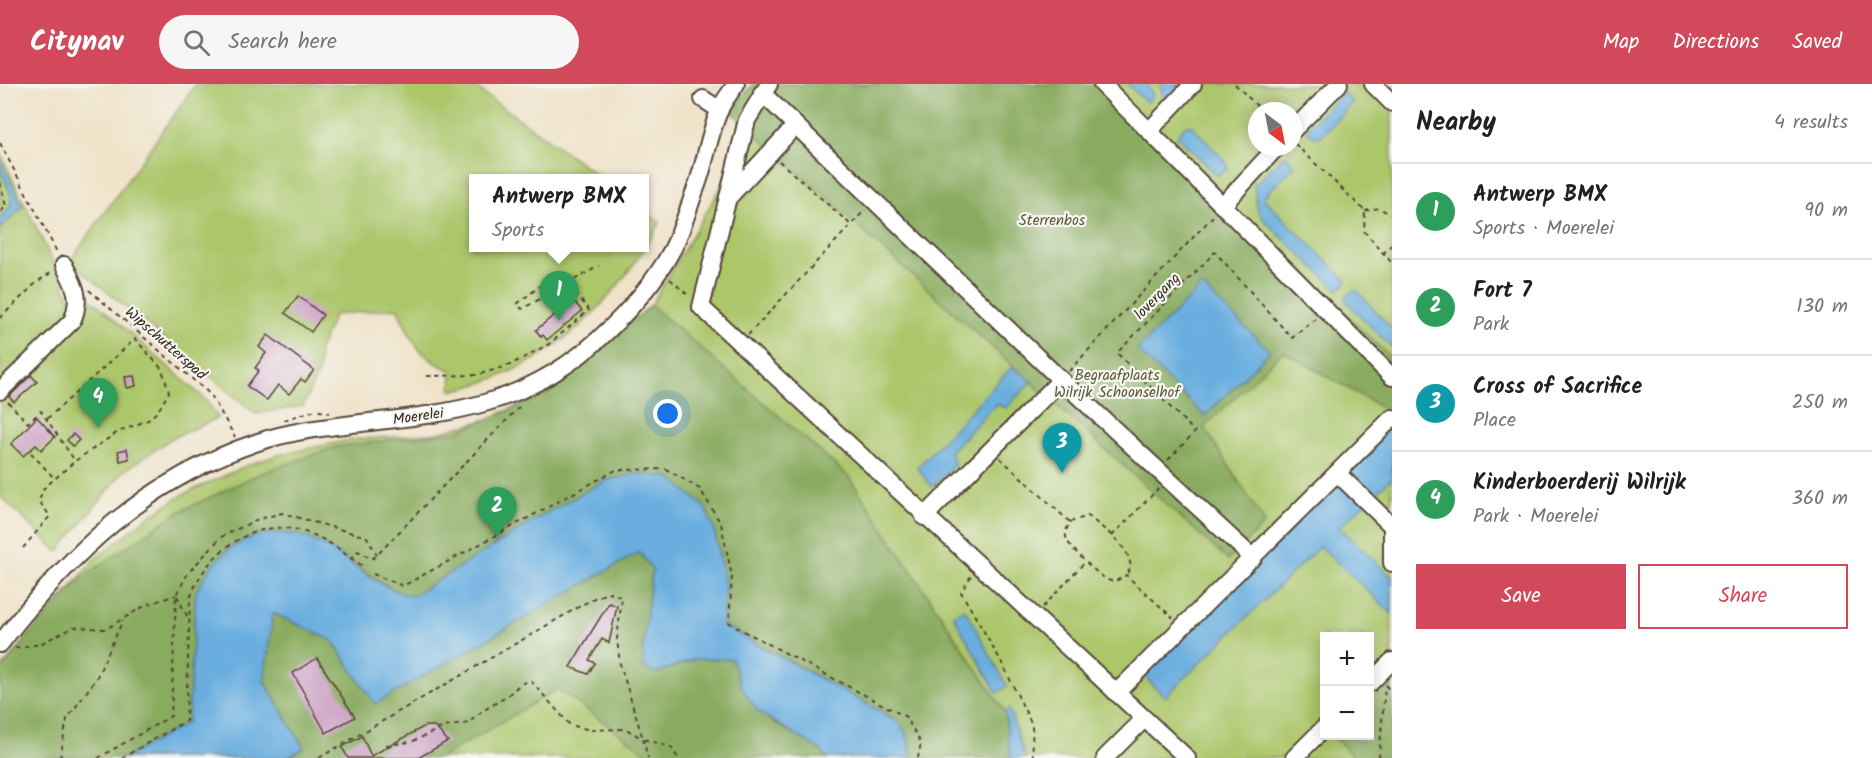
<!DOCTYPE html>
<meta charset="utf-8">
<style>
:root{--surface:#fff;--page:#f6f6f6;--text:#202124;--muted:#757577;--line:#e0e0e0;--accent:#d1495b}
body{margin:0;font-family:Kalam,sans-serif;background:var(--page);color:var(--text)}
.controls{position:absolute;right:18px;bottom:18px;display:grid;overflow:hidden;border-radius:0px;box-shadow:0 3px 15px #0003}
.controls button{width:54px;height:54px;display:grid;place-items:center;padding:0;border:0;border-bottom:2px solid var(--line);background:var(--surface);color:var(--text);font:30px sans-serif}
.compass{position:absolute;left:1248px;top:18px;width:54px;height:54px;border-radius:50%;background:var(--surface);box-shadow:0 3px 15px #0003;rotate:148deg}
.you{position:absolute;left:668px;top:330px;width:21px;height:21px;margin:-15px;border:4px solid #fff;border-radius:50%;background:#1a73e8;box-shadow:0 0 0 9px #1a73e833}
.badge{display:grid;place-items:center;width:39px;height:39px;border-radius:50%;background:var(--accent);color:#fff;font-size:20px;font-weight:700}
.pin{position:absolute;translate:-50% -50px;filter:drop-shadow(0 2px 3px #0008)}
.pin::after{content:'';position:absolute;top:32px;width:21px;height:18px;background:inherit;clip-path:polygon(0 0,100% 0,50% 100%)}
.popup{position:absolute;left:469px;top:90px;width:180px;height:78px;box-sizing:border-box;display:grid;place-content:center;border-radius:0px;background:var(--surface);filter:drop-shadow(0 2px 4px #0005);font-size:20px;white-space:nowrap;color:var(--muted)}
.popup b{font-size:22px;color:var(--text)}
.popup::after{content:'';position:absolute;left:50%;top:100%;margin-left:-12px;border:12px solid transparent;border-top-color:var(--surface)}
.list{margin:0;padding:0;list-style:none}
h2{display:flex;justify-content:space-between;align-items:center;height:78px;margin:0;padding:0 24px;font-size:26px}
h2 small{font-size:20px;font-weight:400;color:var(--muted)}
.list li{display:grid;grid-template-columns:39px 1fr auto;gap:18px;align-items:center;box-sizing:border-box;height:96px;padding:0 24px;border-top:2px solid var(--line)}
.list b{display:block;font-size:22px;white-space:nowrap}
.list p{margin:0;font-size:20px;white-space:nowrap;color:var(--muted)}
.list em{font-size:20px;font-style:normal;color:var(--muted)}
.actions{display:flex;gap:12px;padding:18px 24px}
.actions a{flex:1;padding:14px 0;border:2px solid var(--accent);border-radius:0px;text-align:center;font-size:21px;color:var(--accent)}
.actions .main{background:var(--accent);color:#fff}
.icon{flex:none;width:33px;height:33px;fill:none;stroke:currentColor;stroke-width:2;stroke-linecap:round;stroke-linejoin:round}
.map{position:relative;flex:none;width:1392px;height:674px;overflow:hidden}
header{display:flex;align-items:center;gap:36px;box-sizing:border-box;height:84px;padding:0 30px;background:var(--accent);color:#fff}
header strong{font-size:28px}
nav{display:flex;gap:33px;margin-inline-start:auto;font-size:21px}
.search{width:420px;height:54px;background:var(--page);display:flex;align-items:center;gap:15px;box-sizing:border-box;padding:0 21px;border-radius:33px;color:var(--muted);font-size:22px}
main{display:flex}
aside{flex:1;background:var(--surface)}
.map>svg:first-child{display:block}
</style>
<header>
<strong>Citynav</strong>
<div class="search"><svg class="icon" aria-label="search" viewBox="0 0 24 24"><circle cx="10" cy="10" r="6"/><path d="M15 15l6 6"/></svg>Search here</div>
<nav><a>Map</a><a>Directions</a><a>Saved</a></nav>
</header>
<main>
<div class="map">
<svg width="1392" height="674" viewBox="0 0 1392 674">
<rect width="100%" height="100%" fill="#f6f6f2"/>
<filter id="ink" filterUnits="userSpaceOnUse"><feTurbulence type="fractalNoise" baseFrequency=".0167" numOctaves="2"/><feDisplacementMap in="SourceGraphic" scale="12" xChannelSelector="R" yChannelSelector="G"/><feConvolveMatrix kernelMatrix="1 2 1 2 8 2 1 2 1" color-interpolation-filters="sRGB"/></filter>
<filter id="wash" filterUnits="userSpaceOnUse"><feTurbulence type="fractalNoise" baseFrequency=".008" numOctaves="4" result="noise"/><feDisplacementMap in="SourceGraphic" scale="24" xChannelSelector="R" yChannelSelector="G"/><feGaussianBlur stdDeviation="1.35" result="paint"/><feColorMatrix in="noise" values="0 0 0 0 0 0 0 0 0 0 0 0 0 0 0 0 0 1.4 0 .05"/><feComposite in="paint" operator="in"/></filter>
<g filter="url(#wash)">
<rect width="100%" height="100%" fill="#efe2c7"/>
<!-- green -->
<g fill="#acc66b" stroke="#747844" stroke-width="1.5" fill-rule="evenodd">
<path d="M196 0H470L602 94H474V164H644L645 127 660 139C612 222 549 287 451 307L452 287C416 272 413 258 397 224L334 231 319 266V287L303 322 256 330 70 177Z"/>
<path d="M782 0H1392V674H1025L1009 625 1005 628 849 393 987 674H0V586L96 474 149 432 184 410 248 381 278 371 349 356 438 349 492 334 547 310 674 241 651 221ZM1257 27H1293V63H1257ZM1324 552H1370V652H1324Z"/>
<polygon points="0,68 73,220 58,248 0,301"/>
<polygon points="88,212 205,315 218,334 172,354 123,388 58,468 0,412 0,312 84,235"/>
</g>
<!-- forest -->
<g fill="#89ab5f" stroke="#626a3e" stroke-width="1.5">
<polygon points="753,0 1105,0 1392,275 1392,326 1390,328 1283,267 1204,343 1265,439 1228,476 730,27"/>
<path d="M651 221 849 393 1005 628 1011 674H911C910 657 907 644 893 634L722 540C725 497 722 463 705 423L550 427 413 512 398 509 322 460 296 450 196 508 188 638 125 674H0V587L33 546 83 493 175 430 259 390 335 363 456 348 547 310Z"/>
<path d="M639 468 652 485 643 566 656 589 696 575H732C750 633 770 636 820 665L827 674H654L557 605 441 674H286L304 664 264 597 272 529 332 556 375 620Z"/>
<polygon points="1392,581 1392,674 1355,674 1333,652 1370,652 1370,604"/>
</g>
<!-- water -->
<g fill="#69aedf" stroke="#526c7e" stroke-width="1.5">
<polygon points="1127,0 1146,0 1153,11 1147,19"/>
<polygon points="1161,0 1184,0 1167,17 1162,13"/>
<polygon points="1344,9 1353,19 1320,53 1315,53 1308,47 1309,42"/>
<polygon points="1186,41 1192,42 1226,78 1228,85 1217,91 1177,52"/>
<polygon points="1286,70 1295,82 1266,110 1264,115 1346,196 1346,199 1338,206 1264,136 1257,125 1254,101"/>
<path d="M0 75 23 122 0 145V134C26 111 0 106 0 75Z"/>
<polygon points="1202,202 1270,267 1205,332 1137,266"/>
<polygon points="1353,207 1357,207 1392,245 1392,264 1347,218 1345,214"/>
<polygon points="1012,283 1032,297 1006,324 996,320 950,368 955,380 932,403 917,384"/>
<polygon points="1392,341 1392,394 1339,443 1392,493 1392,530 1320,462 1165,613 1138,586"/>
<path d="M636 390 669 393 705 423 714 445 725 501 722 541 893 634C907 644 910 657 911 674H827L820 665 758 628 741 603 732 575H695L656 589 644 584 643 566 652 485 639 468 375 620 332 556 273 529 264 597 304 664 286 674H125L188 638 196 508C208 483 226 461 254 453 324 432 355 501 413 512L550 427 607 396Z"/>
<polygon points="965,525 1007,602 997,609 953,531"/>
<polygon points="1009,625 1025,674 1011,674 1005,628"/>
</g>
<g id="blocks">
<!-- building -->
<g fill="#cda1c5">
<polygon points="298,212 323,231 311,248 285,229"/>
<polygon points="573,216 582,227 547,256 543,251 541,253 536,246"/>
<polygon points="268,251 314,286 305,298 301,295 289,310 278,301 267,316 247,302 259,286 255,284 266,269 259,263"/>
<polygon points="31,291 37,298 14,318 9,313"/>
<polygon points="134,292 136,302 127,304 125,293"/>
<polygon points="37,333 55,353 41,366 36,361 23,372 11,360"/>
<polygon points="73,350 79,356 73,362 67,356"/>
<polygon points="127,365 129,375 120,377 118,367"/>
<polygon points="609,519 617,522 609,559 602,555 589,576 595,579 588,590 570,583"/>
<polygon points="317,574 355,633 326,649 293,589"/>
<polygon points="425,642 434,642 448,657 418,674 348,674 342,663 362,652 371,672"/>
</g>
</g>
</g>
<g filter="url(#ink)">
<use href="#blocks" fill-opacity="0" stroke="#564637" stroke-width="1.5"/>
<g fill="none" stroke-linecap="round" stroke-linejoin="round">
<defs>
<g id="minor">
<polyline points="769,0 747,36 701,223 1187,674"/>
<polyline points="1102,0 1149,47"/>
<polyline points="1193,0 1149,47 1392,293"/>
<polyline points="1373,0 1392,19"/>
<polyline points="762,9 1061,296 1253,474"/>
<polyline points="703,15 720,26"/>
<polyline points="1293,46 1339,0"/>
<polyline points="728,114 795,42"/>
<polyline points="1222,122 1277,63"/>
<path d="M0 307 72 237C82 214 75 202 64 181"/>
<polyline points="1337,389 1392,442 1392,479"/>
<polyline points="924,433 1061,296"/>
<path d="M0 560C70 469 147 395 258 358 291 347 327 343 361 339 455 329 526 321 599 255 626 230 655 198 672 166 682 147 689 122 697 101 706 77 709 49 720 25 724 16 731 8 736 0"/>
<polyline points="1370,599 1392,577"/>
<polyline points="1116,609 1392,334"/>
<polyline points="1105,674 1144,635"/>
<polyline points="1294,674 1324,644"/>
</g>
</defs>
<!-- minor casing -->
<use href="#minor" stroke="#564637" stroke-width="20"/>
<!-- path -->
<g stroke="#564637" stroke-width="2" stroke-dasharray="4.5 4.5" stroke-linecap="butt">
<polyline points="1235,0 1262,27"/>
<polyline points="0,59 58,170"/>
<polyline points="1295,60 1365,127 1364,147 1392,179"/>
<polyline points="779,77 851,141"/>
<polyline points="0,99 6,122 0,129"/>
<polyline points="1365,127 1379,124 1392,131"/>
<polyline points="1383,170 1392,160"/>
<polyline points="670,195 690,213"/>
<polyline points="89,206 211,311 235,353"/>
<polyline points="0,234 37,198 52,188"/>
<polyline points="748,251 865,126"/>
<polyline points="1069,287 1214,131"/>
<path d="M427 292 477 291 510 281 549 260 589 226 577 211 560 225C554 216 547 209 541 201L517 220 522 225 599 182"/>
<polyline points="8,318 28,339 41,327 75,377 118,348 148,336 158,327 169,308 162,285 135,255 47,335"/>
<polyline points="284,336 315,326 330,329"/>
<polyline points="31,369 54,394"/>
<path d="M1000 374 1070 438C1067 444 1064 449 1067 456 1070 464 1100 493 1108 496 1115 499 1120 495 1126 491L1173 534"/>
<polyline points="1168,376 1195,348 1117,269 1215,168 1292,254 1317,234"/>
<path d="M1070 438 1088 432C1104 446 1129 460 1131 484L1126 491"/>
<polyline points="1112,452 1158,405"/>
<polyline points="23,464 50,432 39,417 43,405 75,377"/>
<polyline points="351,475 358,467 372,475 377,471 520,322"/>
<polyline points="373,490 403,502 616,386 666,385 700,405 721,440 732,492 729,539 906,633 921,659 918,674"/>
<polyline points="971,492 961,508 1001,577 1032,641 1033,674"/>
<polyline points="177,512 188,534"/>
<polyline points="1043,523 1086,477"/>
<polyline points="15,564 40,560 74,543 106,545 146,521 176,511"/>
<polyline points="1385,601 1392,608"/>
<path d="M386 661 411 658 444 643 469 639C482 625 489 624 504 614 515 607 517 599 531 597L570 641 591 646 626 645 643 655 648 674"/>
<polyline points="60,674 67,635 96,595 123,536"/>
<polyline points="98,674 171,632 176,511 188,489 221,453 256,436 282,429 367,453 377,471"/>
<path d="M122 674 186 637 190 515C204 469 256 431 305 448 329 455 344 470 364 483"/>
<polyline points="319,674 594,514 610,508 622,513 617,555 620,580 643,655 671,663 678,674"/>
<polyline points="1379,674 1385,602"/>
</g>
<!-- minor -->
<use href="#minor" stroke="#fff" stroke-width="16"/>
</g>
</g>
<g text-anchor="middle" stroke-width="4.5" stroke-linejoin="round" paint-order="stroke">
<!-- park labels -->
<g font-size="15" fill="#5d5935" stroke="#f6f6f2">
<text x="1052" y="141">Sterrenbos</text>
<text x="1117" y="296">Begraafplaats<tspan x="1117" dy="17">Wilrijk Schoonselhof</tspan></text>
</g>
<!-- street labels -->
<g font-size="15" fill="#3b2a1e" stroke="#f6f6f2">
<text transform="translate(1157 212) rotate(-46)" y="5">lovergang</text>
<text transform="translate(166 259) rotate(41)" y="5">Wipschutterspad</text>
<text transform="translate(418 332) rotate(-8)" y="5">Moerelei</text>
</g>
</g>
</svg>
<div class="controls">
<button>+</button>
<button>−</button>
</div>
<svg class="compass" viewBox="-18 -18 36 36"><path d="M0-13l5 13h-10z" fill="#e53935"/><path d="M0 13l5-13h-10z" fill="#757577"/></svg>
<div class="you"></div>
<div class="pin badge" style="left:559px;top:237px;background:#2e9e5b">1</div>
<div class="popup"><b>Antwerp BMX</b>Sports</div>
<div class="pin badge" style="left:497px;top:453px;background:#2e9e5b">2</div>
<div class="pin badge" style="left:1062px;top:389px;background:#0f9aa8">3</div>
<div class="pin badge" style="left:98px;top:344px;background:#2e9e5b">4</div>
</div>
<aside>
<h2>Nearby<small>4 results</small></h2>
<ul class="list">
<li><span class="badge" style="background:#2e9e5b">1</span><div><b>Antwerp BMX</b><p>Sports · Moerelei</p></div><em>90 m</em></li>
<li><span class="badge" style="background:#2e9e5b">2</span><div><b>Fort 7</b><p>Park</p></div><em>130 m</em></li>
<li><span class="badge" style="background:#0f9aa8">3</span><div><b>Cross of Sacrifice</b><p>Place</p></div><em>250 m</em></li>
<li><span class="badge" style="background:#2e9e5b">4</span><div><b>Kinderboerderij Wilrijk</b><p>Park · Moerelei</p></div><em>360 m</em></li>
</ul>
<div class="actions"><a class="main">Save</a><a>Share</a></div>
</aside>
</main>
